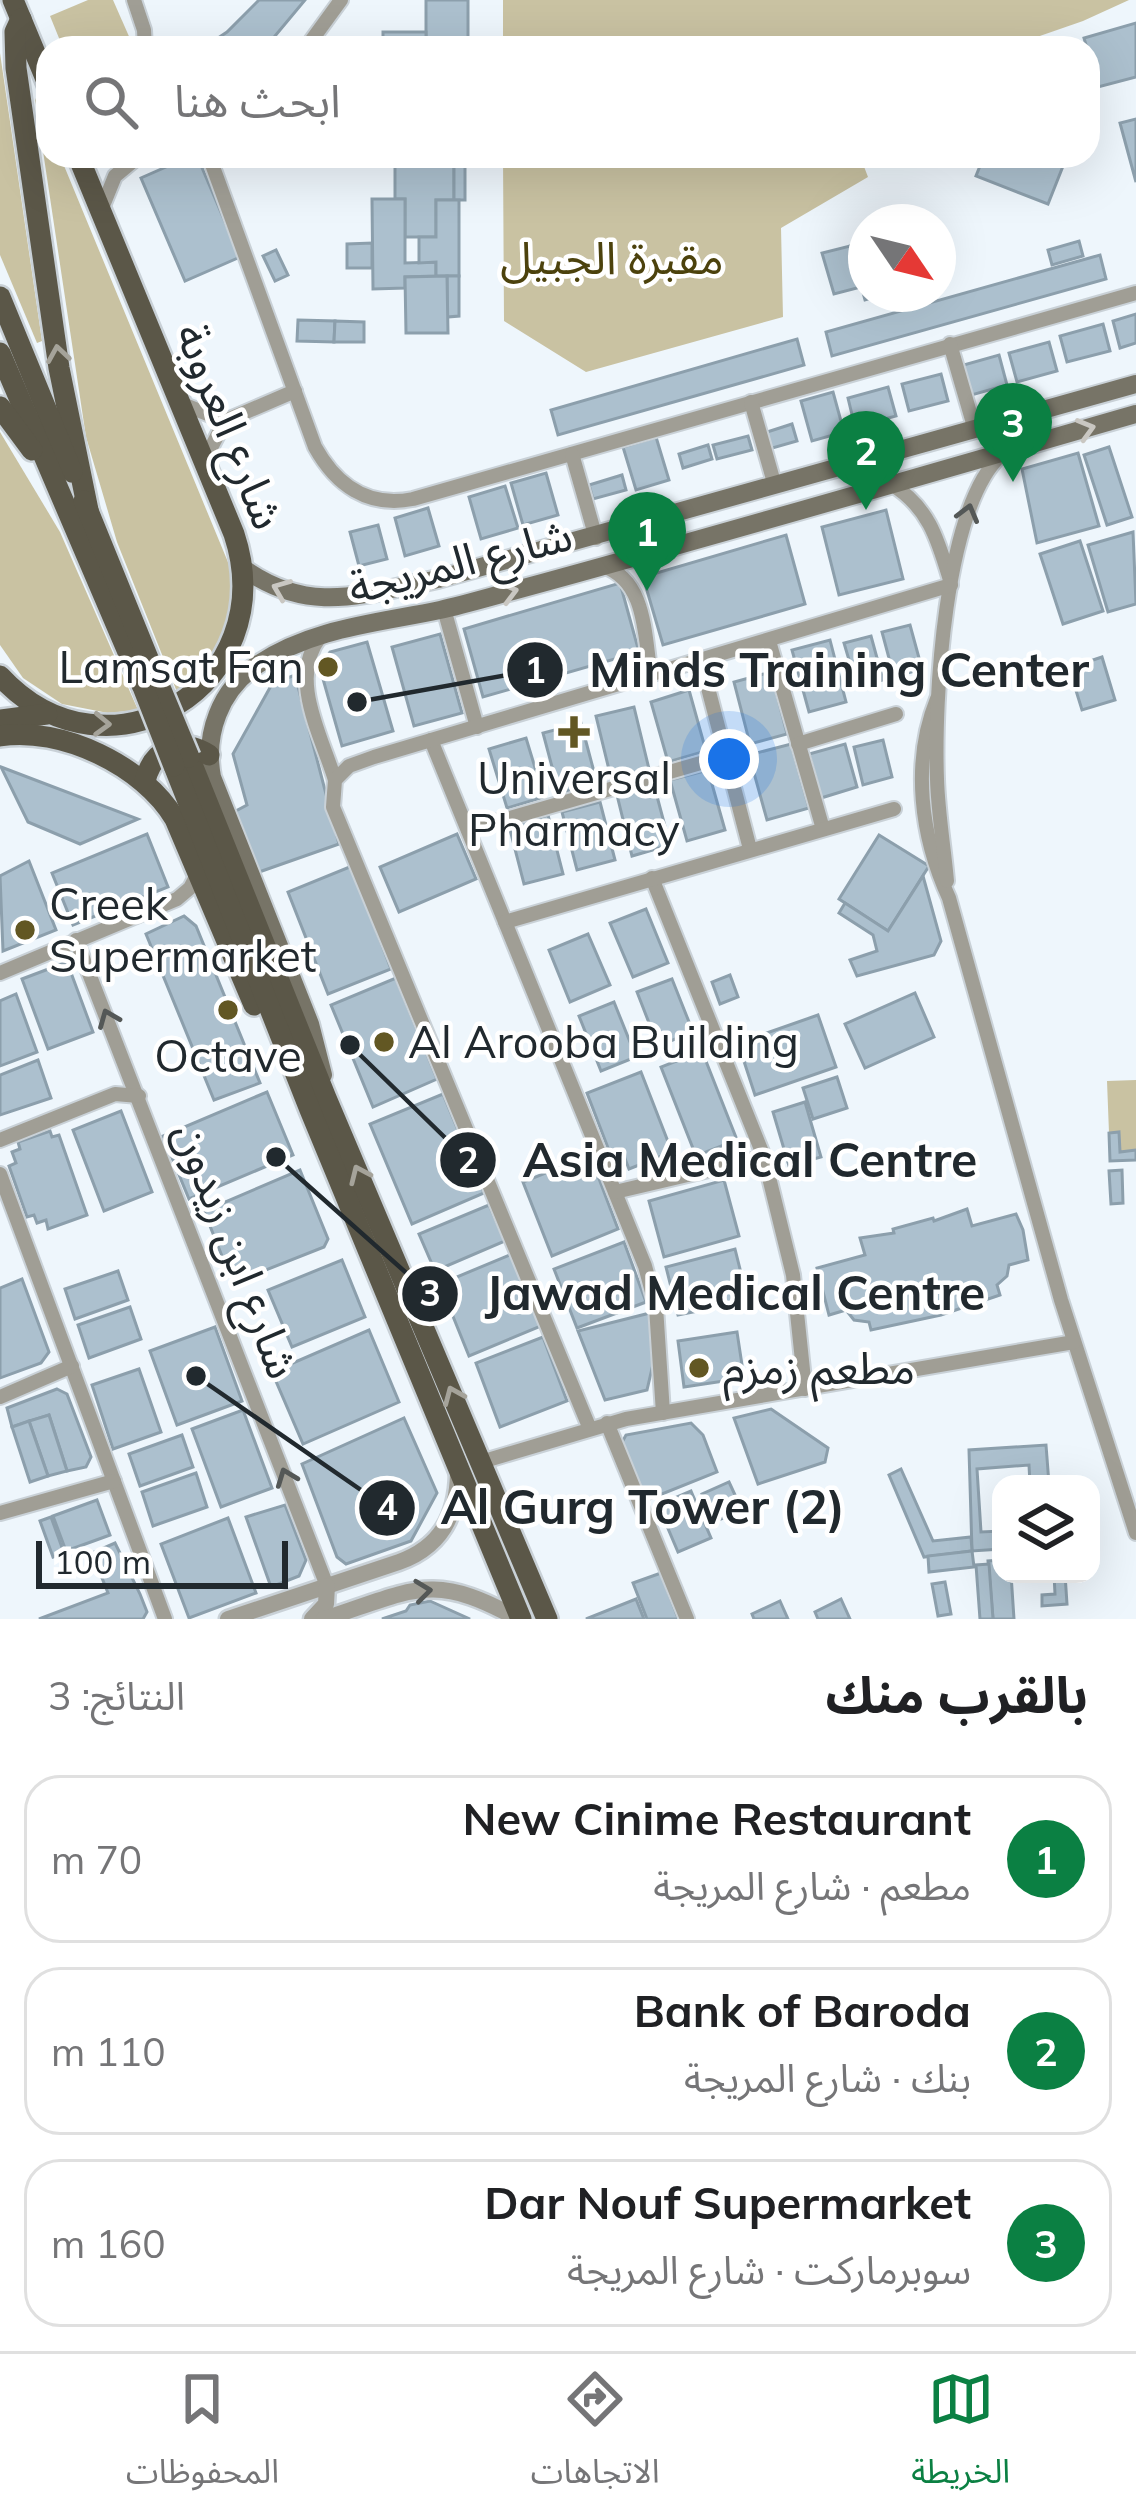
<!DOCTYPE html>
<html lang="ar">
<meta charset="utf-8">
<style>
:root{--surface:#fff;--page:#f2f2f2;--text:#202124;--muted:#757577;--line:#e0e0e0;--accent:#0b8043}
body{margin:0;font-family:Mulish,"Noto Sans Arabic",sans-serif;background:var(--page);color:var(--text);direction:rtl}
.controls{position:absolute;right:36px;bottom:36px;display:grid;overflow:hidden;border-radius:24px;box-shadow:0 12px 48px #0002}
.controls button{width:108px;height:108px;display:grid;place-items:center;padding:0;border:0;border-bottom:3px solid var(--line);background:var(--surface);color:var(--text);font:60px sans-serif}
.compass{position:absolute;left:848px;top:204px;width:108px;height:108px;border-radius:50%;background:var(--surface);box-shadow:0 12px 48px #0002;rotate:125deg}
.scale{position:absolute;left:36px;bottom:30px;width:252px;box-sizing:border-box;padding-left:12px;border:6px solid #21292e;border-top:0;font-size:33px;line-height:42px;white-space:nowrap;color:#21292e;-webkit-text-stroke:9px #fff;paint-order:stroke}
.you{position:absolute;left:729px;top:759px;width:42px;height:42px;margin:-30px;border:9px solid #fff;border-radius:50%;background:#1a73e8;box-shadow:0 0 0 18px #1a73e833}
.badge{display:grid;place-items:center;width:78px;height:78px;border-radius:50%;background:var(--accent);color:#fff;font-size:39px;font-weight:700}
.pin{position:absolute;translate:-50% -99px;filter:drop-shadow(0 3px 6px #0008)}
.pin::after{content:'';position:absolute;top:63px;width:42px;height:36px;background:inherit;clip-path:polygon(0 0,100% 0,50% 100%)}
.list{margin:0;padding:0;list-style:none}
h2{display:flex;justify-content:space-between;align-items:center;height:156px;margin:0;padding:0 48px;font-size:51px}
h2 small{font-size:39px;font-weight:400;color:var(--muted)}
.list li{display:grid;grid-template-columns:78px 1fr auto;gap:36px;align-items:center;box-sizing:border-box;height:168px;margin:0 24px 24px;padding:0 24px;border:3px solid var(--line);border-radius:36px}
.list b{display:block;font-size:45px;white-space:nowrap}
.list p{margin:0;font-size:39px;white-space:nowrap;color:var(--muted)}
.list em{font-size:39px;font-style:normal;color:var(--muted)}
.icon{flex:none;width:66px;height:66px;fill:none;stroke:currentColor;stroke-width:2;stroke-linecap:round;stroke-linejoin:round}
.map{position:relative;flex:none;width:1136px;height:1619px;overflow:hidden;direction:ltr}
.search{position:absolute;background:var(--surface);box-shadow:0 12px 48px #0002;left:36px;right:36px;top:36px;height:132px;display:flex;align-items:center;gap:30px;box-sizing:border-box;padding:0 42px;border-radius:36px;color:var(--muted);font-size:45px}
.sheet{height:732px;background:var(--surface)}
nav{display:flex;justify-content:space-around;align-items:center;box-sizing:border-box;height:168px;border-top:3px solid var(--line);background:var(--surface);font-size:33px;color:var(--muted)}
nav a{display:grid;justify-items:center;gap:6px}
nav .on{color:var(--accent)}
.map>svg:first-child{display:block}
</style>
<div class="map">
<svg width="1136" height="1619" viewBox="0 0 1136 1619">
<rect width="100%" height="100%" fill="#eef6fc"/>
<!-- green -->
<g fill="#c9c2a2">
<polygon points="88,0 113,0 131,41 115,48 63,48 50,16"/>
<polygon points="503,0 1129,0 1083,21 1005,48 503,48"/>
<polygon points="0,53 42,341 37,343 0,255"/>
<path d="M35 98 48 128V156H60L230 567C236 619 216 659 177 692L117 542 86 437Z"/>
<polygon points="503,156 860,156 868,177 781,228 783,317 586,372 504,321"/>
<polygon points="0,432 60,532 138,710 108,713 62,704 23,678 0,645"/>
<polygon points="1136,1080 1136,1150 1120,1152 1119,1133 1109,1133 1107,1081"/>
</g>
<!-- building -->
<g fill="#acc0ce" stroke="#8c9fac" stroke-width="3">
<polygon points="259,0 305,0 265,48 203,48 227,32"/>
<polygon points="426,0 468,0 468,45 426,46"/>
<polygon points="1136,23 1136,77 1098,87 1084,38"/>
<polygon points="383,32 426,32 426,46 383,47"/>
<polygon points="1136,119 1136,182 1120,123"/>
<polygon points="191,156 197,156 240,257 185,281 141,178"/>
<polygon points="395,156 454,156 454,200 436,200 436,237 405,237 405,199 395,199"/>
<rect x="454" y="156" width="11" height="44"/>
<polygon points="984,156 1067,156 1048,204 976,176"/>
<polygon points="372,199 405,199 405,263 436,262 436,276 405,277 405,288 373,289"/>
<polygon points="436,200 459,200 459,276 436,276 436,262 419,263 419,237 436,237"/>
<polygon points="866,241 866,294 882,295 865,300 850,246"/>
<polygon points="1079,241 1083,256 1052,265 1048,250"/>
<polygon points="372,243 372,268 347,268 347,244"/>
<polygon points="850,246 861,287 834,294 822,253"/>
<polygon points="276,250 288,275 275,281 263,256"/>
<polygon points="1100,255 1106,279 832,356 826,332"/>
<polygon points="447,276 459,276 459,316 447,317"/>
<polygon points="447,276 448,333 406,333 405,277"/>
<polygon points="1136,314 1136,343 1120,348 1113,321"/>
<polygon points="298,320 335,321 334,342 297,341"/>
<polygon points="335,321 364,322 364,342 334,342"/>
<polygon points="1103,324 1110,351 1067,362 1060,336"/>
<polygon points="797,339 804,365 558,435 551,410"/>
<polygon points="1049,342 1057,371 1017,382 1009,353"/>
<polygon points="999,355 1007,385 968,396 960,366"/>
<polygon points="941,374 948,401 909,411 902,384"/>
<polygon points="888,387 896,416 855,427 848,398"/>
<polygon points="833,392 844,432 812,441 801,401"/>
<polygon points="792,424 797,441 769,449 764,433"/>
<polygon points="748,436 752,450 717,459 713,445"/>
<polygon points="656,437 669,480 636,490 623,447"/>
<polygon points="708,445 712,459 683,468 679,454"/>
<polygon points="1109,447 1132,517 1107,525 1084,455"/>
<polygon points="1078,453 1099,526 1037,543 1022,469"/>
<polygon points="546,473 558,515 523,525 511,483"/>
<polygon points="622,475 626,490 593,499 589,485"/>
<polygon points="505,486 518,528 481,539 469,497"/>
<polygon points="428,508 439,546 405,556 395,518"/>
<polygon points="886,510 903,579 839,595 822,527"/>
<polygon points="378,525 387,559 359,566 350,532"/>
<polygon points="1133,532 1136,604 1108,612 1088,545"/>
<polygon points="786,535 805,604 663,645 643,577"/>
<polygon points="1080,541 1103,611 1063,624 1040,554"/>
<polygon points="620,583 639,652 483,697 464,629"/>
<polygon points="910,625 922,669 894,677 882,632"/>
<polygon points="440,634 462,713 414,726 392,647"/>
<polygon points="871,636 883,680 857,687 844,643"/>
<polygon points="830,640 846,702 809,712 792,650"/>
<polygon points="367,642 393,731 342,746 321,672 323,662 330,652"/>
<polygon points="1102,657 1115,700 1082,710 1069,668"/>
<polygon points="771,672 787,734 750,744 734,682"/>
<polygon points="295,675 339,844 259,872 234,812 247,805 233,754 272,684"/>
<polygon points="689,690 706,751 668,762 651,702"/>
<polygon points="634,707 649,769 611,778 596,716"/>
<polygon points="581,723 597,783 559,793 543,733"/>
<polygon points="526,738 544,797 507,808 489,749"/>
<polygon points="883,740 892,777 863,785 854,747"/>
<polygon points="791,744 809,808 767,820 749,755"/>
<polygon points="845,744 857,787 821,798 809,754"/>
<polygon points="1,767 138,819 80,844 28,822"/>
<polygon points="708,770 725,830 687,841 670,780"/>
<polygon points="654,785 670,845 632,856 617,795"/>
<polygon points="600,802 615,860 577,870 562,812"/>
<polygon points="548,815 563,874 524,884 509,826"/>
<polygon points="147,834 168,887 73,925 52,873"/>
<polygon points="457,834 476,879 399,912 380,867"/>
<polygon points="879,835 929,866 888,931 839,899"/>
<polygon points="29,861 56,930 3,951 0,876"/>
<polygon points="352,866 391,969 328,994 288,892"/>
<polygon points="923,876 941,941 934,955 857,976 850,960 877,951 873,935 839,913 845,903 888,931"/>
<polygon points="646,909 668,963 633,977 610,923"/>
<polygon points="184,916 196,926 260,1083 214,1100 146,934"/>
<polygon points="588,934 610,985 570,1002 549,950"/>
<polygon points="67,962 93,1032 48,1049 22,979"/>
<polygon points="730,975 738,997 720,1004 712,982"/>
<polygon points="396,978 437,1079 373,1107 331,1005"/>
<polygon points="672,979 693,1032 658,1046 637,992"/>
<polygon points="915,993 934,1037 865,1068 845,1024"/>
<polygon points="16,994 37,1052 0,1066 0,1001"/>
<polygon points="614,1002 636,1057 601,1071 579,1016"/>
<polygon points="818,1015 836,1067 755,1095 738,1043"/>
<polygon points="702,1051 737,1140 696,1156 661,1067"/>
<polygon points="38,1060 51,1098 0,1115 0,1075"/>
<polygon points="641,1072 672,1152 629,1169 624,1156 613,1161 587,1093"/>
<polygon points="837,1077 847,1108 813,1119 803,1088"/>
<polygon points="267,1092 293,1155 189,1199 163,1136"/>
<polygon points="443,1094 484,1193 412,1224 370,1124"/>
<polygon points="805,1102 821,1157 789,1166 773,1112"/>
<polygon points="121,1111 152,1192 104,1211 73,1130"/>
<polygon points="50,1131 52,1137 59,1135 87,1215 48,1229 46,1220 37,1223 34,1215 27,1217 9,1166 16,1163 12,1152 20,1149 18,1142"/>
<polygon points="1119,1132 1120,1152 1136,1150 1136,1160 1110,1161 1109,1133"/>
<polygon points="590,1155 618,1229 552,1256 523,1182"/>
<polygon points="300,1170 328,1239 324,1247 238,1281 230,1276 204,1211"/>
<polygon points="1122,1170 1123,1203 1111,1204 1109,1171"/>
<polygon points="724,1180 739,1236 664,1257 649,1201"/>
<polygon points="489,1205 505,1241 435,1271 419,1234"/>
<polygon points="967,1209 972,1226 1016,1214 1023,1230 1028,1260 1009,1265 1007,1276 997,1285 1000,1295 941,1315 871,1330 869,1322 854,1320 846,1310 829,1315 817,1268 865,1255 860,1238 894,1233 893,1229 933,1218 934,1221"/>
<polygon points="624,1242 646,1302 577,1328 554,1269"/>
<polygon points="735,1249 748,1301 678,1315 666,1267"/>
<polygon points="512,1254 541,1326 469,1356 440,1284"/>
<polygon points="342,1260 365,1317 292,1347 268,1290"/>
<polygon points="118,1271 128,1300 75,1319 65,1289"/>
<polygon points="22,1279 49,1352 41,1363 0,1378 0,1288"/>
<polygon points="130,1307 141,1339 89,1358 78,1325"/>
<polygon points="650,1313 653,1364 647,1390 605,1400 578,1331"/>
<polygon points="215,1327 242,1401 177,1425 150,1351"/>
<polygon points="369,1330 399,1402 303,1444 272,1372"/>
<polygon points="737,1332 744,1378 684,1387 678,1341"/>
<polygon points="543,1337 567,1401 500,1427 476,1363"/>
<polygon points="139,1369 161,1432 113,1449 92,1385"/>
<polygon points="57,1389 67,1394 91,1457 86,1467 67,1471 49,1415 12,1427 7,1408"/>
<polygon points="771,1409 828,1448 825,1462 758,1484 734,1418"/>
<polygon points="243,1410 272,1488 221,1507 192,1429"/>
<polygon points="49,1415 67,1471 48,1476 29,1421"/>
<polygon points="404,1418 437,1493 411,1541 346,1564 337,1557 302,1464"/>
<polygon points="29,1421 48,1476 30,1482 12,1427"/>
<polygon points="691,1423 703,1435 717,1472 642,1502 620,1446 626,1435"/>
<polygon points="182,1435 193,1467 140,1486 129,1454"/>
<polygon points="1046,1445 1049,1484 1030,1484 1029,1465 977,1469 981,1532 1001,1531 1001,1549 972,1551 969,1450"/>
<polygon points="901,1469 933,1541 971,1537 972,1551 924,1557 889,1475"/>
<polygon points="196,1473 207,1507 153,1526 142,1492"/>
<polygon points="729,1482 742,1510 714,1522 702,1494"/>
<polygon points="691,1491 711,1538 678,1552 658,1505"/>
<polygon points="97,1500 110,1535 66,1551 53,1516"/>
<polygon points="285,1505 306,1560 299,1576 271,1587 246,1517"/>
<polygon points="51,1517 64,1553 53,1557 40,1521"/>
<polygon points="228,1518 256,1593 189,1618 161,1544"/>
<polygon points="115,1543 140,1594 147,1612 143,1619 39,1619 108,1593 92,1553"/>
<polygon points="972,1551 974,1567 929,1572 928,1556"/>
<polygon points="1001,1560 1001,1574 1011,1574 1014,1619 993,1619 988,1561"/>
<polygon points="989,1564 993,1619 980,1619 976,1565"/>
<polygon points="661,1573 678,1618 677,1619 647,1619 633,1583"/>
<polygon points="1054,1574 1065,1574 1067,1604 1042,1606 1042,1595 1055,1594"/>
<polygon points="945,1582 951,1614 938,1616 932,1584"/>
<polygon points="636,1599 644,1619 586,1619"/>
<polygon points="841,1599 850,1619 818,1619 815,1612"/>
<polygon points="430,1601 470,1619 382,1619 406,1611 410,1605"/>
<polygon points="780,1601 788,1619 754,1619 752,1614"/>
</g>
<g fill="none" stroke-linecap="round" stroke-linejoin="round">
<defs>
<g id="minor">
<polyline points="134,0 144,30 145,48"/>
<polyline points="306,48 341,0"/>
<path d="M209 156 315 447C336 485 368 508 413 499L1136 293"/>
<polyline points="102,208 115,176 139,156"/>
<polyline points="950,344 975,430"/>
<polyline points="751,402 775,486"/>
<polyline points="180,403 225,421"/>
<polyline points="572,454 596,538"/>
<polyline points="204,461 225,421 295,391"/>
<path d="M891 484C929 507 938 540 950 580"/>
<path d="M603 566C647 581 644 636 651 675"/>
<polyline points="444,609 477,727"/>
<path d="M320 637C288 678 322 737 335 780"/>
<polyline points="769,641 823,829"/>
<polyline points="701,661 750,849"/>
<path d="M937 699C911 763 921 837 949 898L1061 1300 1136 1533"/>
<polyline points="431,740 645,1266 656,1307 663,1413"/>
<polyline points="798,744 896,714"/>
<polyline points="468,830 725,756"/>
<polyline points="652,878 764,1157 793,1275 805,1389"/>
<path d="M947 881C944 847 938 813 937 779 934 701 944 509 1001 455"/>
<polyline points="505,922 894,809"/>
<polyline points="76,940 327,1586"/>
<polyline points="0,973 177,899 190,888 198,873"/>
<polyline points="0,1140 115,1094 139,1096"/>
<polyline points="0,1174 165,1619"/>
<polyline points="615,1192 764,1157"/>
<polyline points="0,1397 72,1366"/>
<polyline points="607,1423 687,1619"/>
<polyline points="590,1429 333,807 335,780 349,766 374,757 951,585"/>
<polyline points="481,1462 626,1419 1074,1342"/>
<polyline points="0,1513 114,1481"/>
</g>
<g id="tertiary">
<path d="M228 1619 399 1562C441 1547 457 1516 458 1474"/>
<polyline points="312,1619 326,1604 327,1586"/>
<path d="M324 1619C411 1591 432 1570 518 1619"/>
</g>
<g id="secondary">
<path d="M243 568C310 616 363 594 438 579L1136 384"/>
<path d="M323 1075 310 1024 212 777C204 734 220 690 257 665 311 628 378 623 440 610 467 604 493 596 520 589 726 533 931 473 1136 414"/>
</g>
<g id="primary">
<polyline points="13,0 48,84"/>
<polyline points="21,19 15,32 16,68 59,368 88,510"/>
<polyline points="0,297 72,472"/>
<polyline points="0,353 143,687"/>
<polyline points="0,407 32,450"/>
<polyline points="84,501 154,673"/>
<path d="M0 676C108 793 284 684 234 534L78 156"/>
<polyline points="0,720 47,714"/>
<path d="M0 736C61 726 144 766 175 819L254 1005"/>
<polyline points="189,757 326,1098 547,1619"/>
<polyline points="174,766 310,1110 521,1619"/>
<path d="M145 781C153 748 182 737 209 755"/>
</g>
</defs>
<!-- minor casing -->
<use href="#minor" stroke="#c9d1d7" stroke-width="18"/>
<!-- tertiary casing -->
<use href="#tertiary" stroke="#c9d1d7" stroke-width="21"/>
<!-- secondary casing -->
<use href="#secondary" stroke="#c9d1d7" stroke-width="22"/>
<!-- primary casing -->
<use href="#primary" stroke="#c9d1d7" stroke-width="26"/>
<!-- minor -->
<use href="#minor" stroke="#a09e95" stroke-width="14"/>
<!-- tertiary -->
<use href="#tertiary" stroke="#a09e95" stroke-width="16"/>
<!-- secondary -->
<use href="#secondary" stroke="#777467" stroke-width="18"/>
<!-- primary -->
<use href="#primary" stroke="#5b5748" stroke-width="21"/>
<defs>
<g id="primary-bridge">
<polyline points="154,673 189,757"/>
<polyline points="143,687 174,766"/>
</g>
</defs>
<!-- primary-bridge casing -->
<use href="#primary-bridge" stroke="#c9d1d7" stroke-width="26" stroke-linecap="butt"/>
<!-- primary-bridge -->
<use href="#primary-bridge" stroke="#5b5748" stroke-width="21"/>
</g>
<!-- one-way arrows -->
<defs><path id="oneway-chevron" d="M-2-3.5L2.5 0L-2 3.5" fill="none" stroke-width="1.6" stroke-linecap="round" stroke-linejoin="round" transform="scale(3)"/></defs>
<g stroke="#a5a39a">
<use href="#oneway-chevron" transform="translate(58 354) rotate(-99)"/>
<use href="#oneway-chevron" transform="translate(102 724) rotate(2)"/>
<use href="#oneway-chevron" transform="translate(359 1174) rotate(-114)"/>
<use href="#oneway-chevron" transform="translate(453 1395) rotate(-113)"/>
</g>
<g stroke="#c9c7c2">
<use href="#oneway-chevron" transform="translate(1086 429) rotate(-16)"/>
<use href="#oneway-chevron" transform="translate(281 589) rotate(-158)"/>
<use href="#oneway-chevron" transform="translate(509 592) rotate(-15)"/>
</g>
<g stroke="#545857">
<use href="#oneway-chevron" transform="translate(968 513) rotate(-75)"/>
<use href="#oneway-chevron" transform="translate(108 1018) rotate(-112)"/>
<use href="#oneway-chevron" transform="translate(286 1477) rotate(-111)"/>
<use href="#oneway-chevron" transform="translate(423 1591) rotate(-7)"/>
</g>
<!-- markers -->
<g fill="#625723" stroke="#fff" stroke-width="4.5">
<circle cx="328" cy="667" r="12"/>
<path d="M568 714h12v12h12v12h-12v12h-12v-12h-12v-12h12z"/>
<circle cx="25" cy="930" r="12"/>
<circle cx="228" cy="1010" r="12"/>
<circle cx="384" cy="1042" r="12"/>
<circle cx="699" cy="1368" r="12"/>
</g>
<g text-anchor="middle" stroke-width="9" stroke-linejoin="round" paint-order="stroke">
<!-- park labels -->
<g font-size="45" fill="#4c420d" stroke="#fff">
<text x="612" y="274">مقبرة الجبيل</text>
</g>
<!-- street labels -->
<g font-size="45" fill="#21292e" stroke="#fff">
<text transform="translate(230 426) rotate(68)" y="16">شارع العروبة</text>
<text transform="translate(460 561) rotate(-14)" y="16">شارع المريجة</text>
<text transform="translate(237 1250) rotate(69)" y="16">شارع ابن زيدون</text>
</g>
<!-- poi labels -->
<g font-size="45" fill="#21292e" stroke="#fff" text-anchor="start">
<text x="304" y="683" text-anchor="end">Lamsat Fan</text>
<text x="574" y="794" text-anchor="middle">Universal<tspan x="574" dy="52">Pharmacy</tspan></text>
<text x="49" y="920">Creek<tspan x="49" dy="52">Supermarket</tspan></text>
<text x="408" y="1058">Al Arooba Building</text>
<text x="228" y="1072" text-anchor="middle">Octave</text>
<text x="723" y="1384">مطعم زمزم</text>
</g>
</g>
<!-- callouts -->
<path fill="none" stroke="#21292e" stroke-width="4.5" d="M357 702L535 670M350 1045L468 1160M276 1157L430 1294M196 1376L387 1508"/>
<g fill="#21292e" stroke="#fff" stroke-width="4.5">
<circle cx="357" cy="702" r="12"/>
<circle cx="350" cy="1045" r="12"/>
<circle cx="276" cy="1157" r="12"/>
<circle cx="196" cy="1376" r="12"/>
<circle cx="535" cy="670" r="30"/>
<circle cx="468" cy="1160" r="30"/>
<circle cx="430" cy="1294" r="30"/>
<circle cx="387" cy="1508" r="30"/>
</g>
<g font-size="36" text-anchor="middle" font-weight="bold" fill="#fff">
<text x="535" y="683">1</text>
<text x="468" y="1173">2</text>
<text x="430" y="1306">3</text>
<text x="387" y="1520">4</text>
</g>
<g font-size="48" text-anchor="middle" font-weight="bold" fill="#21292e" stroke="#fff" stroke-width="9" stroke-linejoin="round" paint-order="stroke">
<text x="839" y="687">Minds Training Center</text>
<text x="750" y="1177">Asia Medical Centre</text>
<text x="735" y="1310">Jawad Medical Centre</text>
<text x="643" y="1524">Al Gurg Tower (2)</text>
</g>
</svg>
<div class="controls">
<button><svg class="icon" aria-label="layers" viewBox="0 0 24 24"><path d="M12 4l9 5-9 5-9-5zM3 14l9 5 9-5"/></svg></button>
</div>
<svg class="compass" viewBox="-18 -18 36 36"><path d="M0-13l5 13h-10z" fill="#e53935"/><path d="M0 13l5-13h-10z" fill="#757577"/></svg>
<div class="scale">100 m</div>
<div class="you"></div>
<div class="pin badge" style="left:647px;top:591px">1</div>
<div class="pin badge" style="left:866px;top:510px">2</div>
<div class="pin badge" style="left:1013px;top:482px">3</div>
<div class="search"><svg class="icon" aria-label="search" viewBox="0 0 24 24"><circle cx="10" cy="10" r="6"/><path d="M15 15l6 6"/></svg>ابحث هنا</div>
</div>
<section class="sheet">
<h2>بالقرب منك<small>النتائج: 3</small></h2>
<ul class="list">
<li><span class="badge">1</span><div><b>New Cinime Restaurant</b><p>مطعم · شارع المريجة</p></div><em>70 m</em></li>
<li><span class="badge">2</span><div><b>Bank of Baroda</b><p>بنك · شارع المريجة</p></div><em>110 m</em></li>
<li><span class="badge">3</span><div><b>Dar Nouf Supermarket</b><p>سوبرماركت · شارع المريجة</p></div><em>160 m</em></li>
</ul>
</section>
<nav>
<a class="on"><svg class="icon" aria-label="map" viewBox="0 0 24 24"><path d="M3 6l6-2 6 2 6-2v14l-6 2-6-2-6 2zM9 4v14M15 6v14"/></svg>الخريطة</a>
<a><svg class="icon" aria-label="directions" viewBox="0 0 24 24"><path d="M12 3l9 9-9 9-9-9zM9 14v-3h6M13 9l2 2-2 2"/></svg>الاتجاهات</a>
<a><svg class="icon" aria-label="saved" viewBox="0 0 24 24"><path d="M7 4h10v16l-5-4-5 4z"/></svg>المحفوظات</a>
</nav>
